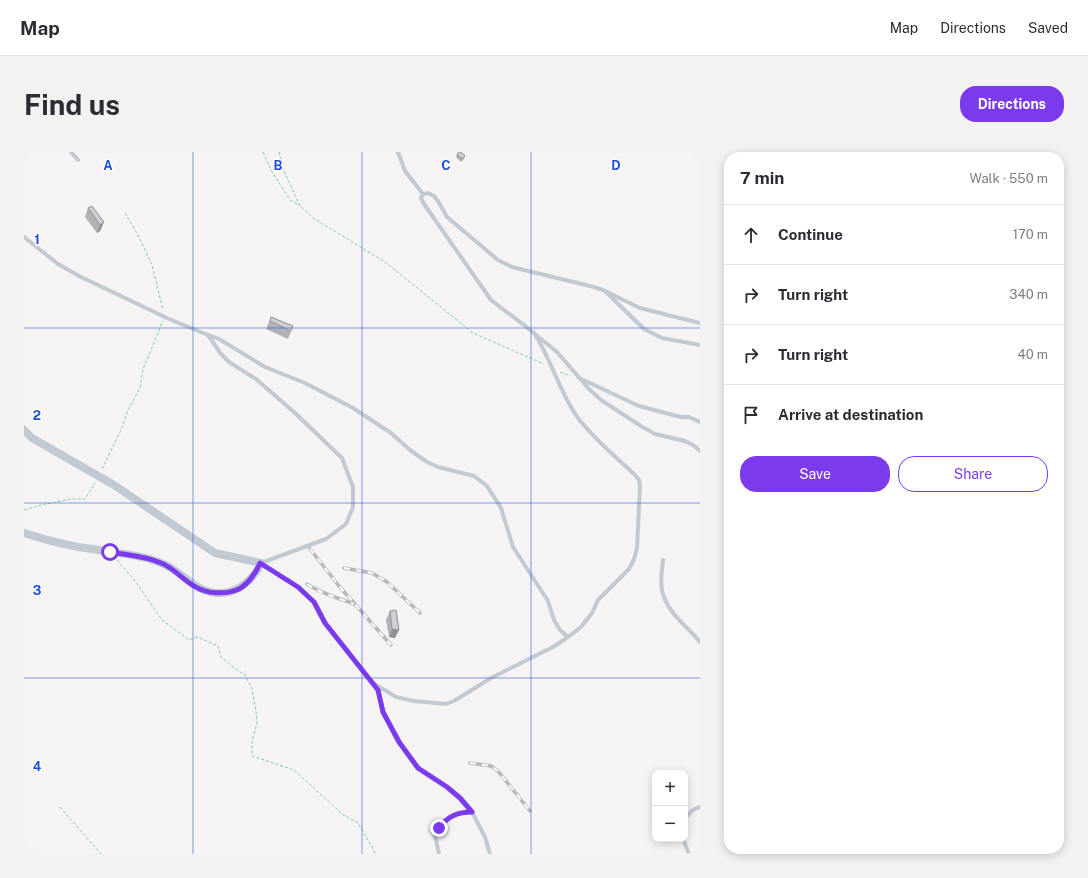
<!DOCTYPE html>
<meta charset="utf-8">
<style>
:root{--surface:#fff;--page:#f2f2f3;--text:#2b2b33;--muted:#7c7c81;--line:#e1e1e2;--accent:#7c3aed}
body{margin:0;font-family:"Public Sans",sans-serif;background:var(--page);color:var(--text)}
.controls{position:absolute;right:12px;bottom:12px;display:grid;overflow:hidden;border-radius:8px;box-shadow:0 2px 10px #0003}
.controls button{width:36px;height:36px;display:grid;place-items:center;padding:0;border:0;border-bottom:1px solid var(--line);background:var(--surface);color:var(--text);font:20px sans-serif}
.stop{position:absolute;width:12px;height:12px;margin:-9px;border:3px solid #7c3aed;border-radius:50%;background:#fff}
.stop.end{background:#7c3aed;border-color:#fff;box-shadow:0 1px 4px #0008}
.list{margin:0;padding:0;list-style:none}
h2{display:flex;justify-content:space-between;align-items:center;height:52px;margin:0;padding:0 16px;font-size:17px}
h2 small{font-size:13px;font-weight:400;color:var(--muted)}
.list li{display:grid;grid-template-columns:26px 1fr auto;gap:12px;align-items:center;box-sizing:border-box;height:60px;padding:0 16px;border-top:1px solid var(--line)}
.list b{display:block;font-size:15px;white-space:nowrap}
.list em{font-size:13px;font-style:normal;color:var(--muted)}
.actions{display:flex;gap:8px;padding:12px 16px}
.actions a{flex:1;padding:9px 0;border:1px solid var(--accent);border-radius:16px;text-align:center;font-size:14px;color:var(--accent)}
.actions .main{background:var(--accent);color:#fff}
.icon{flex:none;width:22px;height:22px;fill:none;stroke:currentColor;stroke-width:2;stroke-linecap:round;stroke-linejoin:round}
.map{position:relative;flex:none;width:676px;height:702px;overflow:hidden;border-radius:16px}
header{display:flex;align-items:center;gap:24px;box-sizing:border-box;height:56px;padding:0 20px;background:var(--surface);border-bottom:1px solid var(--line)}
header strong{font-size:19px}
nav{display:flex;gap:22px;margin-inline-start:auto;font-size:14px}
.intro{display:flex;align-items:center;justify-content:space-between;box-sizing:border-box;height:96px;padding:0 24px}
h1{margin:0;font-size:28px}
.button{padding:10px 18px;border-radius:16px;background:var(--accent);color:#fff;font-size:14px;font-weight:700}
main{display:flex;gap:24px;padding:0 24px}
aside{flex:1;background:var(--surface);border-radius:16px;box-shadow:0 2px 10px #0003}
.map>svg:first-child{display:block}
</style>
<header>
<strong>Map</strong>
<nav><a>Map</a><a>Directions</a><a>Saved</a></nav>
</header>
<div class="intro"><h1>Find us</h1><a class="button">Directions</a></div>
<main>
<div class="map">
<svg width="676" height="702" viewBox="0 0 676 702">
<rect width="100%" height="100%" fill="#f5f3f3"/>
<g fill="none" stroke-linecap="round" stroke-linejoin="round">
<!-- path -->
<g stroke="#7ad0a6" stroke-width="1" stroke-dasharray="3 2" stroke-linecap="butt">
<polyline points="239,0 247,18 266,48 275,53"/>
<polyline points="255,0 259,17 276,54 289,66 361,110 449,181 520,212"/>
<polyline points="101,61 114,83 128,113 139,158"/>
<polyline points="536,220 546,224"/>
<polyline points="78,317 97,278 104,258 116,236 119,217 139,169"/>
<polyline points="0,358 17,353 47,347 61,347 71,331"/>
<polyline points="93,408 112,430 138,468 165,488 174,485 194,494 197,505 209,515 221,523 228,537 232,559 233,571 228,589 228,604 270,618 318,662 334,671 352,702"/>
<polyline points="36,655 77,702"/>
</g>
<!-- lane -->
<g stroke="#c1cad2" stroke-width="4">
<polyline points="47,0 54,8"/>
<polyline points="374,0 381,19 399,42"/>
<polyline points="0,85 34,112 57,125 145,167 179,181 195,187 241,215 281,231 329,256 367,281 386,298 403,310 414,315 450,324 463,334 477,356 489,395 524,449 530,468 536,478 544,485"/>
<polyline points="583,141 620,177 638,186 676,193"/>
<polyline points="676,171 616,156 579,138 570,135 488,115 474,108 423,65 414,49 410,44 404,41 399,42 397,46 400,52 467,148 500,173 533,200 565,237 577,248 617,274 631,282 661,289 669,293 676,299"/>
<polyline points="184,183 197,202 205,210 232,227 271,261 318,306 329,335 329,355 322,372 302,387 237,411"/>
<polyline points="555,226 615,254 657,265 665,265 676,270"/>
<path d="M639 408C638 418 636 428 638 438 642 460 663 474 676 490"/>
<polyline points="237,411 274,435 290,450 301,471 354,538 359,560 381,599 394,617 423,635 437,646 448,660 461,685 466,702"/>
<path d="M349 531 372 545 390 549 422 552 430 549 467 526 529 495 544 485 557 475 568 461 574 448 605 417 610 407 613 396 616 334 615 328 610 322C591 304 570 287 554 266 536 241 528 210 512 184"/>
<path d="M661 668C664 661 669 657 676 655"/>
<polyline points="659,687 665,702"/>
<path d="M415 702 411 683C420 666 428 661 448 660"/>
</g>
<!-- street -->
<path stroke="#c1cad2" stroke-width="8" d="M0 278 8 286 90 333 191 401 237 411C230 427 215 440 198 441 172 443 159 419 137 411 115 402 91 401 68 397 45 394 22 388 0 381"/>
<defs>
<g id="rail">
<polyline points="286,397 315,434 367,493"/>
<polyline points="320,416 348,421 363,430 396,461"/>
<path d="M283 432C298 442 314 446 330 452"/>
<polyline points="446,611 467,614 474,619 506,659"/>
</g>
</defs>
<!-- rail casing -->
<use href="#rail" stroke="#b5b8bd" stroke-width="3.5"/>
<!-- rail -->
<use href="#rail" stroke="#fff" stroke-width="2" stroke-dasharray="6" stroke-linecap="butt"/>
</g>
<!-- wall -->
<g fill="#b0b2b7">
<polygon points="433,2 441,4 440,7 437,10 432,5"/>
<polygon points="64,56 80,70 76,79 73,81 61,65"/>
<polygon points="247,165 269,174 264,187 242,177"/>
<polygon points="366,459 371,486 365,485 362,468"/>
</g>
<!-- shaded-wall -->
<g fill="#909195">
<polygon points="80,70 76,79 73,81 76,73"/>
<polygon points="368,477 375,478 371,486 365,485"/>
</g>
<!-- building -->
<g fill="#cdcfd5" stroke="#909195">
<polygon points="435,0 437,0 441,4 438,7 433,2"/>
<polygon points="68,54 80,70 76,73 64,56"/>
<polygon points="247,165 269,174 267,179 246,169"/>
<polygon points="372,458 375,478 368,477 366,459"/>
</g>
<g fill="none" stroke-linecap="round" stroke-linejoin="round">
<!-- route -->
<path stroke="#7c3aed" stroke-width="5" d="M86 400C103 403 121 404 137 411 150 416 158 427 170 434 182 442 202 443 215 437 224 432 232 421 236 411L274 435 290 450 301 471 354 538 359 560 375 590 394 616 423 635 436 646 448 660C434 660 424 664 415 676"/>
</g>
<!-- grid -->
<path fill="none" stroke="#1d4ed8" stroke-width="1" stroke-opacity="0.55" d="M169 0V702M338 0V702M507 0V702M0 176H676M0 351H676M0 526H676"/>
<g font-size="13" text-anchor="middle" font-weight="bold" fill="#1d4ed8" stroke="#fff" stroke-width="3" stroke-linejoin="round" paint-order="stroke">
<text x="84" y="18">A</text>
<text x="254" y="18">B</text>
<text x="422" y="18">C</text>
<text x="592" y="18">D</text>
<text x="13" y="92">1</text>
<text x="13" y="268">2</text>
<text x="13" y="443">3</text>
<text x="13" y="619">4</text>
</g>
</svg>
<div class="controls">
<button>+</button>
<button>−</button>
</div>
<div class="stop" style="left:86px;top:400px"></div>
<div class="stop end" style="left:415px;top:676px"></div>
</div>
<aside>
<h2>7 min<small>Walk · 550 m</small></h2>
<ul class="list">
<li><svg class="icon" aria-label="ahead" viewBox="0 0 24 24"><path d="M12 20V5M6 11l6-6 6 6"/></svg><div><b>Continue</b></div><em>170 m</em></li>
<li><svg class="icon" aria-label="right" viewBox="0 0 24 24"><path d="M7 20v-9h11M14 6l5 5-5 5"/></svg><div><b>Turn right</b></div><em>340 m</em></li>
<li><svg class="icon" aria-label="right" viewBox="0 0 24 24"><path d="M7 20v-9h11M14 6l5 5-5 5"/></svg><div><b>Turn right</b></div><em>40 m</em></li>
<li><svg class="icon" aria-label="arrive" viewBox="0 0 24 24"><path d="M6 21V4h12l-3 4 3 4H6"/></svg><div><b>Arrive at destination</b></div></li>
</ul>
<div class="actions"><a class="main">Save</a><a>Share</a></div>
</aside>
</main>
